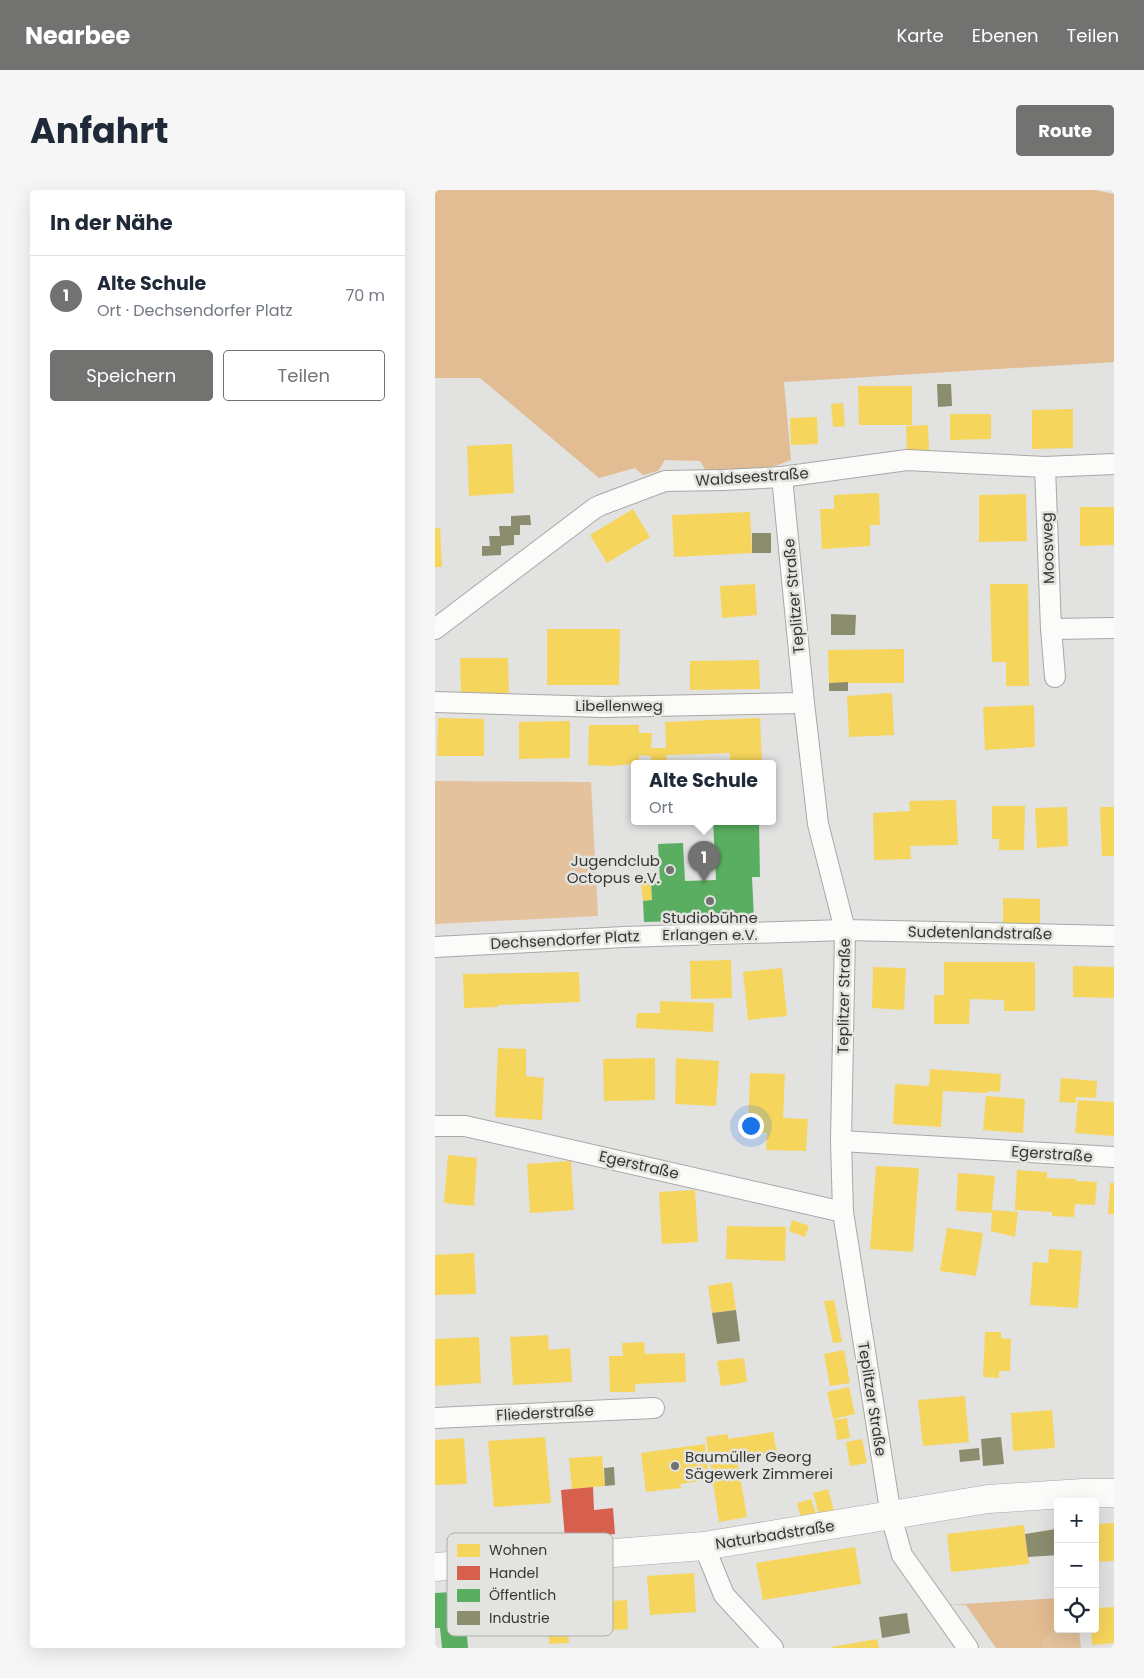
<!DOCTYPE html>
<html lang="de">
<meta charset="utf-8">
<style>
:root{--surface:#fff;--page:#f6f6f7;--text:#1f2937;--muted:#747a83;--line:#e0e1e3;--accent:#727271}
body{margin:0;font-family:Poppins,sans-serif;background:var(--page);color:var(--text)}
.controls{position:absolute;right:15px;bottom:15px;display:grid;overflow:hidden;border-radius:5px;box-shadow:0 5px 20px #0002}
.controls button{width:45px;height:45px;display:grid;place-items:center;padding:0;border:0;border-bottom:1px solid var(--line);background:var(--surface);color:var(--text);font:25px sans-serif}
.you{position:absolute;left:315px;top:935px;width:18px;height:18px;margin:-12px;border:4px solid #fff;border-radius:50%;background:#1a73e8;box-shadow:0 0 0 8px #1a73e833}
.badge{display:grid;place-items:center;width:32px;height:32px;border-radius:50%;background:var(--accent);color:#fff;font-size:16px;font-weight:700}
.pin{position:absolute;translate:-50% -41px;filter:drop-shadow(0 1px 2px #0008)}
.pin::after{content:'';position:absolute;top:26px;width:18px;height:15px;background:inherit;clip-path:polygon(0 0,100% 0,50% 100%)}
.popup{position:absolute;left:196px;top:570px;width:145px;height:65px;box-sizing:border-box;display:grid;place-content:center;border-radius:5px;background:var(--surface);filter:drop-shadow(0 1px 4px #0005);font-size:16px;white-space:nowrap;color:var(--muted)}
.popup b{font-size:19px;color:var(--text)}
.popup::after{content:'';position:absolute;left:50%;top:100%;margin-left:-10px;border:10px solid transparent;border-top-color:var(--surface)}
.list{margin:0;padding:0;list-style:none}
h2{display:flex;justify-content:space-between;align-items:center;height:65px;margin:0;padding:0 20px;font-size:21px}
h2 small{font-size:16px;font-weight:400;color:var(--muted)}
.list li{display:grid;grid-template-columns:32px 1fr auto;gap:15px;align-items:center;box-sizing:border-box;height:80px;padding:0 20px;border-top:1px solid var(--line)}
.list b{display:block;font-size:19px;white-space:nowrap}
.list p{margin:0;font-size:16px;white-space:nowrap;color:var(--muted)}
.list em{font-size:16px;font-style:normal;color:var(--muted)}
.actions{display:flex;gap:10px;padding:15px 20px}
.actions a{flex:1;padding:11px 0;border:1px solid var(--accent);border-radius:5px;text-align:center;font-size:18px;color:var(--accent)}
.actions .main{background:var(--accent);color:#fff}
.icon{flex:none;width:28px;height:28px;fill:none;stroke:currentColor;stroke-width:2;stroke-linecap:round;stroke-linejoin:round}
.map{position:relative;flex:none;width:679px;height:1458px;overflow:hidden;border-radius:5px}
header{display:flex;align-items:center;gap:30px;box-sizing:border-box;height:70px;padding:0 25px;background:var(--accent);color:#fff}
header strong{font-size:24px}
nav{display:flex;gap:28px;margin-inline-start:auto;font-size:18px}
.intro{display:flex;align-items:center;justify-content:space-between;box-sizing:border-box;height:120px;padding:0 30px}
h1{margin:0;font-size:35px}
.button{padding:12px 22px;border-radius:5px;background:var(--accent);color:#fff;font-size:18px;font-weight:700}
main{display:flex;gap:30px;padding:0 30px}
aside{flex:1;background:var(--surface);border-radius:5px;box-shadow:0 5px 20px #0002}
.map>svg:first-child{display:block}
</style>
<header>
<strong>Nearbee</strong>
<nav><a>Karte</a><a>Ebenen</a><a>Teilen</a></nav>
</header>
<div class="intro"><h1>Anfahrt</h1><a class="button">Route</a></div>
<main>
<aside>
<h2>In der Nähe<small></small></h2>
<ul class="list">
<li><span class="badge">1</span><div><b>Alte Schule</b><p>Ort · Dechsendorfer Platz</p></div><em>70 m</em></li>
</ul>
<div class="actions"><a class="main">Speichern</a><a>Teilen</a></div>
</aside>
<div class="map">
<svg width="679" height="1458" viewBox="0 0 679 1458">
<rect width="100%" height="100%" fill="#e2e2e1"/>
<!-- green -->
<g fill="#e4c29d">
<polygon points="0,591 156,592 163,726 0,734"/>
<polygon points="623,1439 644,1439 646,1458 608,1458 607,1449"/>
</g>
<!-- forest -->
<g fill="#e2bc92">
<polygon points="0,0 660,0 679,4 679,172 349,192 356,270 326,281 271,281 265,271 230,270 223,281 208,285 200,278 164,288 45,188 0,188"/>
<polygon points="623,1408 623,1439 608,1449 608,1458 561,1458 531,1415 512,1415"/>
</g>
<!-- homes -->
<g fill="#f6d55c">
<polygon points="423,196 477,196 477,235 424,235"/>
<polygon points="408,213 410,236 398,237 396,214"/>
<polygon points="638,219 638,258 597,259 597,220"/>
<polygon points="515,224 556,224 556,249 515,250"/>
<polygon points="382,227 383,254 356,255 355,228"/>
<polygon points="493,235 494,262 472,263 471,236"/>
<polygon points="77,254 79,303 34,306 32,256"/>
<polygon points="444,303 445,335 435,335 435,356 387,359 385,319 399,319 399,305"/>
<polygon points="591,304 592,351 544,352 544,305"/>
<polygon points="645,317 679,317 679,355 645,356"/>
<polygon points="198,319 215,347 172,373 155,345"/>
<polygon points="315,322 317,363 239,367 237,325"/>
<polygon points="0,338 5,338 7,377 0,377"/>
<polygon points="320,394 322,425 287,428 285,396"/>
<polygon points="555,394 593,394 594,496 571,496 571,472 557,472"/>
<polygon points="112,439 185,439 184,495 112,495"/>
<polygon points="469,459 469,493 394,493 393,460"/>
<polygon points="25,468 73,468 74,504 26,505"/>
<polygon points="324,470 325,499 255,500 255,471"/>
<polygon points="457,503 459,545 414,547 412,506"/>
<polygon points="599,515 600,557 550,560 548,517"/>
<polygon points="3,528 49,529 49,566 2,566"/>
<polygon points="325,528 327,573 295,573 295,563 231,565 232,573 216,573 216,566 204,565 204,573 178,576 153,575 154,535 204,535 204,543 217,543 216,558 231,558 230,532"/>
<polygon points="135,531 135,568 84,569 84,532"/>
<polygon points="521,610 523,655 475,656 476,669 439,670 438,623 475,621 474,611"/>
<polygon points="557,616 590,616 589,660 564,660 564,649 557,649"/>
<polygon points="632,617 633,656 602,658 600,618"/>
<polygon points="665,617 679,617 679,666 667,666"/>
<polygon points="216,692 217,710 208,711 206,693"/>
<polygon points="568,708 605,709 605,736 568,736"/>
<polygon points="296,770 297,808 256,809 255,771"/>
<polygon points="509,772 600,772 600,821 569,821 569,810 535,809 534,834 499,834 499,805 509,805"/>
<polygon points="638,776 679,777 679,808 638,807"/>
<polygon points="438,777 471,778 469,820 437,818"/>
<polygon points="347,778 352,826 313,830 308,782"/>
<polygon points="144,782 145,812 63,815 63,817 29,818 28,784"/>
<polygon points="225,811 279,813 278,842 201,838 202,823 225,823"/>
<polygon points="63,858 91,859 91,886 109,888 107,930 60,927"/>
<polygon points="220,868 220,910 169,911 168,869"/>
<polygon points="241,868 284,871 281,916 240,914"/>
<polygon points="495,879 566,884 565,902 553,901 553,903 508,901 506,937 458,934 460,894 494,896"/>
<polygon points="315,883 350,884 348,928 373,929 371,961 331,960 332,943 313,942"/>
<polygon points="626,888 662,891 661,908 641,907 641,913 624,912"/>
<polygon points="551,906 590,909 588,943 548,940"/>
<polygon points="643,910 679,912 679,946 640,943"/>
<polygon points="13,965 42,968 39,1016 9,1013"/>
<polygon points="136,971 139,1020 95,1023 92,974"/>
<polygon points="441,976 484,978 478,1062 435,1059"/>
<polygon points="582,980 612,982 612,988 641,989 641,991 662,992 660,1015 640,1014 639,1027 617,1026 617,1022 580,1020"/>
<polygon points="523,983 560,986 557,1020 583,1022 580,1047 556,1041 557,1023 521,1021"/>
<polygon points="675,993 679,993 679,1024 673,1024"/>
<polygon points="260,1000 263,1052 227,1054 224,1002"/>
<polygon points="357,1030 374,1036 370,1047 354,1041"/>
<polygon points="292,1036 351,1037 350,1071 291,1069"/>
<polygon points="512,1038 548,1043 541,1086 505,1081"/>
<polygon points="614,1059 647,1061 643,1118 595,1115 598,1072 613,1073"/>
<polygon points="39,1063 41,1104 0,1105 0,1065"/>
<polygon points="297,1092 301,1120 277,1123 273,1096"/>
<polygon points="399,1110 407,1152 398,1153 389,1111"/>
<polygon points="550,1142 566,1142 566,1148 576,1149 575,1181 564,1181 564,1188 548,1187"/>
<polygon points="113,1145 114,1160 135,1158 137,1192 78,1195 75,1147"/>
<polygon points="44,1147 46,1193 0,1196 0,1149"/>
<polygon points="209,1152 210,1164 250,1163 251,1192 200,1194 200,1202 175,1202 174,1166 188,1166 187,1153"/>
<polygon points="409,1160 415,1193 395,1196 389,1164"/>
<polygon points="309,1168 312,1192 286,1196 282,1171"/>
<polygon points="414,1197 420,1224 398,1229 392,1202"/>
<polygon points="530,1206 534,1252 488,1256 483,1210"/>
<polygon points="617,1220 620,1258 578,1261 576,1223"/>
<polygon points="412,1228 415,1248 402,1250 399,1230"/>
<polygon points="338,1242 342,1263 302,1268 312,1327 284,1332 271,1247 293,1244 293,1249"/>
<polygon points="110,1247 116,1313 59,1317 53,1251"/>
<polygon points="29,1248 32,1294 0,1295 0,1250"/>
<polygon points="427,1249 432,1273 415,1276 411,1252"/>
<polygon points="270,1254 274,1290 245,1294 246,1298 211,1302 206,1263"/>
<polygon points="167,1266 170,1296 137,1299 134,1268"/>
<polygon points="393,1299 399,1321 384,1325 378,1303"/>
<polygon points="376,1309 381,1324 366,1328 362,1313"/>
<polygon points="679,1333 679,1371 660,1372 660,1334"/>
<polygon points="589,1335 594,1374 516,1382 512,1344"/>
<polygon points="420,1357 426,1394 328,1410 321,1373"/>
<polygon points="259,1383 261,1422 215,1425 212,1386"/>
<polygon points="75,1397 78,1430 37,1434 34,1401"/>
<polygon points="192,1410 193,1439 133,1443 134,1453 114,1454 112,1415"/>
<polygon points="679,1417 679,1453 657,1455 656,1439 660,1439 660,1418"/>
<polygon points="442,1449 444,1458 396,1458 396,1457"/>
</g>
<!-- shops -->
<polygon fill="#d6604d" points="158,1297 159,1320 178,1318 180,1344 130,1349 126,1300"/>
<!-- public -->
<g fill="#5aae61">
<polygon points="278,631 324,631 325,687 317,687 319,729 209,732 208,711 217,710 216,692 225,692 223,654 248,653 250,691 281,690"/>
<polygon points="34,1401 37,1434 31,1434 33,1458 7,1458 5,1438 0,1438 0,1403"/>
</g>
<!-- industry -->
<g fill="#8c8c6e">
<polygon points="502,194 516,194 517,216 503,217"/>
<polygon points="95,325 96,335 85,335 85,345 79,345 79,355 66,356 66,365 47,366 47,356 55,356 54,346 65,346 64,336 76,336 76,326"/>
<rect x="317" y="343" width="19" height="20"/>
<polygon points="396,424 421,425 420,445 396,445"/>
<polygon points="413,492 413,501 394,501 394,493"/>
<polygon points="301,1120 305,1151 282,1154 277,1123"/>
<polygon points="566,1247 569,1274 548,1276 546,1249"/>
<polygon points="544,1258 545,1270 525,1272 524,1260"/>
<polygon points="179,1277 180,1295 170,1296 169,1278"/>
<polygon points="621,1335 623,1335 623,1365 593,1367 590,1344 621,1339"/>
<polygon points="472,1423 475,1443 447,1448 444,1427"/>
</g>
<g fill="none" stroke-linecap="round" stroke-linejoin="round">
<defs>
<g id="street">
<polyline points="610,277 616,439 679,438"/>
<polyline points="347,287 369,513 383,634 410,740 406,951 408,1022 456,1326 467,1365 533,1458"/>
<polyline points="0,439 160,318 166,315 230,291 288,290 347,287 472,270 610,277 679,274"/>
<polyline points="616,439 620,487"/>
<polyline points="0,512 168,517 369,513"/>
<polyline points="0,757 189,747 410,740 679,746"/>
<polyline points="0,936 30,936 408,1022"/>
<polyline points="406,951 679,967"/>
<polyline points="0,1228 219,1218"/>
<polyline points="269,1356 289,1405 338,1458"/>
</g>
<polyline id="secondary" points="0,1377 269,1356 553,1309 648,1303 679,1303"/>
</defs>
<!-- street casing -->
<use href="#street" stroke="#a8a8a7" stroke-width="22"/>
<!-- secondary casing -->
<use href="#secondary" stroke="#a8a8a7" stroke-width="29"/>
<!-- street -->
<use href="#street" stroke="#fbfbfa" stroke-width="20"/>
<!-- secondary -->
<use href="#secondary" stroke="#fbfbfa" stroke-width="28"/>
</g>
<!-- markers -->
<g fill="#727271" stroke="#e3e3e0" stroke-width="2">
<circle cx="235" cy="680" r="5"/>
<circle cx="275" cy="711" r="5"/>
<circle cx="240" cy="1276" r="5"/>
</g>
<g text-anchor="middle" stroke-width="5" stroke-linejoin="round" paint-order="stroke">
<!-- street labels -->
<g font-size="15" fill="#363635" stroke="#e3e3e0">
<text transform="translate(317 287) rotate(-4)" y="5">Waldseestraße</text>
<text transform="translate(613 358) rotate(-92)" y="5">Moosweg</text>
<text transform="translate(359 406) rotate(-95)" y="5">Teplitzer Straße</text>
<text x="184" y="521">Libellenweg</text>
<text transform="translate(545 743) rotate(1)" y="5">Sudetenlandstraße</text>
<text transform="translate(130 750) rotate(-3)" y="5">Dechsendorfer Platz</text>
<text transform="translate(409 806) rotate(-89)" y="5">Teplitzer Straße</text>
<text transform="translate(617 964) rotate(4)" y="5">Egerstraße</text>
<text transform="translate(204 975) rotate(13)" y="5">Egerstraße</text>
<text transform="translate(437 1209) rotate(81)" y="5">Teplitzer Straße</text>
<text transform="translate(110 1223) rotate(-3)" y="5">Fliederstraße</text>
<text transform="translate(340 1345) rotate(-9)" y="5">Naturbadstraße</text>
</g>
<!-- poi labels -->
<g font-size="15" fill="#363635" stroke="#e3e3e0" text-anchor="end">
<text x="225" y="676">Jugendclub<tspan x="225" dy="17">Octopus e.V.</tspan></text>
<text x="275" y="733" text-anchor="middle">Studiobühne<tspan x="275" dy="17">Erlangen e.V.</tspan></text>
<text x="250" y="1272" text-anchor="start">Baumüller Georg<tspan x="250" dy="17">Sägewerk Zimmerei</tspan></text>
</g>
</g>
<!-- legend -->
<rect x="12" y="1343" width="166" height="103" rx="8" fill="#e3e3e0" stroke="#afafad" stroke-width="1"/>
<rect x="22" y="1354" width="23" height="13" fill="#f6d55c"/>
<rect x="22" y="1376" width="23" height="14" fill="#d6604d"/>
<rect x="22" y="1399" width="23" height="13" fill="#5aae61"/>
<rect x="22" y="1421" width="23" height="14" fill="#8c8c6e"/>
<g font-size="14" fill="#363635">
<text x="54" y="1365">Wohnen</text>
<text x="54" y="1388">Handel</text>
<text x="54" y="1410">Öffentlich</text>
<text x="54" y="1433">Industrie</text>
</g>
</svg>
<div class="controls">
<button>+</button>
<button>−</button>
<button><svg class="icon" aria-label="locate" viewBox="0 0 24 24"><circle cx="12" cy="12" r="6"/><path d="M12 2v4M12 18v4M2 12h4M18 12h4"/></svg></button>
</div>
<div class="you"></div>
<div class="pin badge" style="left:269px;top:692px">1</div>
<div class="popup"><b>Alte Schule</b>Ort</div>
</div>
</main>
